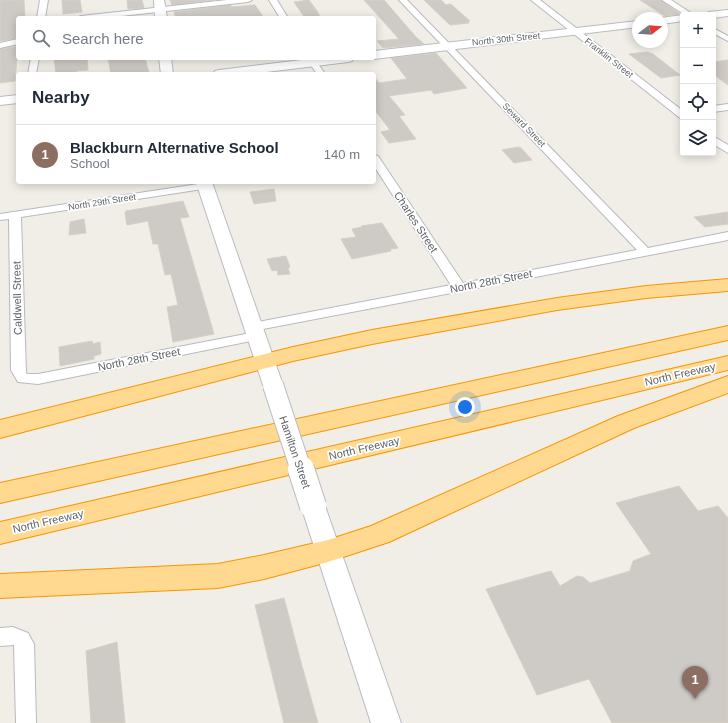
<!DOCTYPE html>
<meta charset="utf-8">
<style>
:root{--surface:#fff;--page:#f2f2f3;--text:#1f2937;--muted:#747a83;--line:#e0e1e3;--accent:#ea580c}
body{margin:0;font-family:Helvetica,sans-serif;background:var(--page);color:var(--text)}
.controls{position:absolute;right:12px;top:12px;display:grid;overflow:hidden;border-radius:4px;box-shadow:0 2px 10px #0003}
.controls button{width:36px;height:36px;display:grid;place-items:center;padding:0;border:0;border-bottom:1px solid var(--line);background:var(--surface);color:var(--text);font:20px sans-serif}
.compass{position:absolute;left:632px;top:12px;width:36px;height:36px;border-radius:50%;background:var(--surface);box-shadow:0 2px 10px #0003;rotate:73deg}
.you{position:absolute;left:465px;top:407px;width:14px;height:14px;margin:-10px;border:3px solid #fff;border-radius:50%;background:#1a73e8;box-shadow:0 0 0 6px #1a73e833}
.badge{display:grid;place-items:center;width:26px;height:26px;border-radius:50%;background:var(--accent);color:#fff;font-size:13px;font-weight:700}
.pin{position:absolute;translate:-50% -33px;filter:drop-shadow(0 1px 2px #0008)}
.pin::after{content:'';position:absolute;top:21px;width:14px;height:12px;background:inherit;clip-path:polygon(0 0,100% 0,50% 100%)}
.list{margin:0;padding:0;list-style:none}
h2{display:flex;justify-content:space-between;align-items:center;height:52px;margin:0;padding:0 16px;font-size:17px}
h2 small{font-size:13px;font-weight:400;color:var(--muted)}
.list li{display:grid;grid-template-columns:26px 1fr auto;gap:12px;align-items:center;box-sizing:border-box;height:60px;padding:0 16px;border-top:1px solid var(--line)}
.list b{display:block;font-size:15px;white-space:nowrap}
.list p{margin:0;font-size:13px;white-space:nowrap;color:var(--muted)}
.list em{font-size:13px;font-style:normal;color:var(--muted)}
.icon{flex:none;width:22px;height:22px;fill:none;stroke:currentColor;stroke-width:2;stroke-linecap:round;stroke-linejoin:round}
.map{position:relative;flex:none;width:728px;height:723px;overflow:hidden}
.search{position:absolute;background:var(--surface);box-shadow:0 2px 10px #0003;left:16px;top:16px;width:360px;height:44px;display:flex;align-items:center;gap:10px;box-sizing:border-box;padding:0 14px;border-radius:4px;color:var(--muted);font-size:15px}
.panel{position:absolute;background:var(--surface);box-shadow:0 2px 10px #0003;left:16px;top:72px;width:360px;height:112px;border-radius:4px}
.map>svg:first-child{display:block}
</style>
<div class="map">
<svg width="728" height="723" viewBox="0 0 728 723">
<rect width="100%" height="100%" fill="#f1eee7"/>
<!-- building -->
<g fill="#cecbc6" stroke="#d6cfc5">
<polygon points="0,0 24,0 25,18 18,18 18,38 0,41"/>
<polygon points="62,0 80,0 82,12 63,14"/>
<polygon points="127,0 142,0 144,8 128,9"/>
<polygon points="170,0 213,0 172,5"/>
<polygon points="309,0 317,11 320,17 305,18 294,2"/>
<polygon points="364,0 384,0 416,37 424,44 383,48 377,41 399,39"/>
<polygon points="424,0 441,0 446,5 450,4 453,6 470,21 467,22 469,23 450,25"/>
<polygon points="640,0 661,0 680,14 665,16"/>
<polygon points="231,5 231,7 255,5 264,18 176,18 174,12"/>
<polygon points="18,46 15,81 0,83 0,49"/>
<polygon points="647,52 653,54 680,75 661,78 629,54"/>
<polygon points="436,53 467,88 434,94 431,90 389,96 405,115 399,116 416,139 389,143 381,132 390,130 374,109 374,77 379,83 407,79 391,58"/>
<polygon points="54,58 87,58 88,70 76,71 77,73 56,74"/>
<polygon points="108,58 145,58 149,73 111,74"/>
<polygon points="728,60 728,85 713,74 713,62"/>
<polygon points="518,147 521,148 532,160 514,163 502,150"/>
<polygon points="274,189 276,201 254,204 250,192"/>
<polygon points="183,201 189,217 180,218 214,334 173,342 167,307 178,305 171,274 165,275 158,244 153,244 148,221 127,225 125,213 126,211"/>
<polygon points="728,212 728,224 705,227 694,217"/>
<polygon points="84,219 86,233 69,235 70,222"/>
<polygon points="382,223 398,248 390,249 391,251 352,259 341,239 356,237 352,229 362,227 361,226"/>
<polygon points="286,256 290,267 288,268 290,274 278,275 277,270 272,271 267,259"/>
<polygon points="92,341 93,344 100,342 101,354 94,356 94,359 60,366 59,347"/>
<polygon points="679,486 698,511 718,506 728,518 728,723 612,723 589,679 537,695 486,589 551,571 560,586 577,576 583,577 590,583 630,571 633,561 651,554 616,503"/>
<polygon points="284,598 302,666 318,723 284,723 255,605"/>
<polygon points="117,642 125,723 91,723 86,651"/>
</g>
<g fill="none" stroke-linecap="round" stroke-linejoin="round">
<defs>
<g id="minor">
<polygon points="40,0 48,0 45,18 37,18"/>
<polygon points="227,0 252,0 248,2 103,18 77,18 81,16"/>
<polygon points="269,0 277,0 288,18 280,18"/>
<polygon points="399,0 407,0 648,248 728,232 728,240 253,331 248,330 246,327 248,324 253,323 451,285 374,166 374,155 378,156 463,283 637,250"/>
<polygon points="531,0 540,0 683,111 683,119 680,118"/>
<polygon points="662,0 671,0 694,15 685,15"/>
<polygon points="713,28 728,36 728,41 713,33"/>
<polygon points="18,39 18,44 0,48 0,43"/>
<polygon points="31,58 39,58 36,74 28,74"/>
<polygon points="306,58 314,58 325,74 317,74"/>
<polygon points="728,104 728,110 713,112 713,106"/>
<polygon points="713,136 728,145 728,153 713,144"/>
<polygon points="205,183 210,186 209,188 21,217 26,373 27,374 38,374 256,332 261,333 263,336 261,339 38,384 18,382 11,370 9,219 0,220 0,214"/>
<polygon points="13,627 28,633 34,644 36,723 16,723 14,645 0,646 0,628"/>
</g>
<g id="secondary">
<polygon points="154,0 164,0 167,18 155,18"/>
<polygon points="728,10 728,16 713,18 713,15 703,15 709,12"/>
<polygon points="683,15 683,21 662,24 662,18 661,18 683,15 684,15"/>
<polygon points="638,21 638,27 374,59 371,58 374,58 374,51"/>
<polygon points="159,58 171,58 173,74 161,74"/>
<polygon points="318,58 354,58 352,61 348,62 249,74 213,74 215,71 219,70"/>
<polygon points="18,95 18,103 0,105 0,97"/>
<polygon points="196,182 212,182 283,385 280,390 273,392 266,390 263,385"/>
<polygon points="313,497 321,499 325,506 401,723 371,723 301,506 305,499"/>
</g>
<g id="motorway">
<polygon points="728,279 728,291 646,298 557,310 372,344 293,361 0,438 0,420 293,347 372,330 557,298 646,286"/>
<polygon points="728,326 728,340 0,503 0,483"/>
<polygon points="728,356 728,370 0,544 0,522"/>
<polygon points="728,376 728,393 634,428 389,542 328,562 264,579 218,588 0,598 0,574 218,564 264,555 328,540 371,526 618,416"/>
</g>
</defs>
<!-- minor casing -->
<use href="#minor" stroke="#b7babd" stroke-width="2"/>
<!-- secondary casing -->
<use href="#secondary" stroke="#b8bcc1" stroke-width="2"/>
<!-- motorway casing -->
<use href="#motorway" stroke="#f79500" stroke-width="2"/>
<!-- minor -->
<use href="#minor" fill="#fff" fill-rule="evenodd"/>
<!-- secondary -->
<use href="#secondary" fill="#fff" fill-rule="evenodd"/>
<!-- motorway -->
<use href="#motorway" fill="#ffd98f" fill-rule="evenodd"/>
<defs>
<polyline id="secondary-bridge-far1" points="273,385 301,470"/>
<polyline id="secondary-bridge" points="301,469 313,506"/>
</defs>
<!-- secondary-bridge-far1 casing -->
<use href="#secondary-bridge-far1" stroke="#b8bcc1" stroke-width="22" stroke-linecap="butt"/>
<!-- secondary-bridge casing -->
<use href="#secondary-bridge" stroke="#b8bcc1" stroke-width="28" stroke-linecap="butt"/>
<!-- secondary-bridge-far1 -->
<use href="#secondary-bridge-far1" stroke="#fff" stroke-width="20"/>
<!-- secondary-bridge -->
<use href="#secondary-bridge" stroke="#fff" stroke-width="26"/>
</g>
<g text-anchor="middle" stroke-width="3.5" stroke-linejoin="round" paint-order="stroke">
<!-- far-street labels -->
<g font-size="9" fill="#5e6367" stroke="#fff">
<text transform="translate(506 39) rotate(-6)" y="3">North 30th Street</text>
<text transform="translate(609 58) rotate(38)" y="3">Franklin Street</text>
<text transform="translate(524 125) rotate(46)" y="3">Seward Street</text>
<text transform="translate(102 202) rotate(-9)" y="3">North 29th Street</text>
</g>
<!-- street labels -->
<g font-size="11" fill="#5e6367" stroke="#fff">
<text transform="translate(416 222) rotate(57)" y="4">Charles Street</text>
<text transform="translate(491 281) rotate(-11)" y="4">North 28th Street</text>
<text transform="translate(17 298) rotate(-91)" y="4">Caldwell Street</text>
<text transform="translate(139 359) rotate(-11)" y="4">North 28th Street</text>
<text transform="translate(680 374) rotate(-13)" y="4">North Freeway</text>
<text transform="translate(364 448) rotate(-13)" y="4">North Freeway</text>
<text transform="translate(295 452) rotate(71)" y="4">Hamilton Street</text>
<text transform="translate(48 521) rotate(-13)" y="4">North Freeway</text>
</g>
</g>
</svg>
<div class="controls">
<button>+</button>
<button>−</button>
<button><svg class="icon" aria-label="locate" viewBox="0 0 24 24"><circle cx="12" cy="12" r="6"/><path d="M12 2v4M12 18v4M2 12h4M18 12h4"/></svg></button>
<button><svg class="icon" aria-label="layers" viewBox="0 0 24 24"><path d="M12 4l9 5-9 5-9-5zM3 14l9 5 9-5"/></svg></button>
</div>
<svg class="compass" viewBox="-18 -18 36 36"><path d="M0-13l5 13h-10z" fill="#e53935"/><path d="M0 13l5-13h-10z" fill="#747a83"/></svg>
<div class="you"></div>
<div class="pin badge" style="left:695px;top:699px;background:#8d6e63">1</div>
<div class="search"><svg class="icon" aria-label="search" viewBox="0 0 24 24"><circle cx="10" cy="10" r="6"/><path d="M15 15l6 6"/></svg>Search here</div>
<section class="panel">
<h2>Nearby<small></small></h2>
<ul class="list">
<li><span class="badge" style="background:#8d6e63">1</span><div><b>Blackburn Alternative School</b><p>School</p></div><em>140 m</em></li>
</ul>
</section>
</div>
